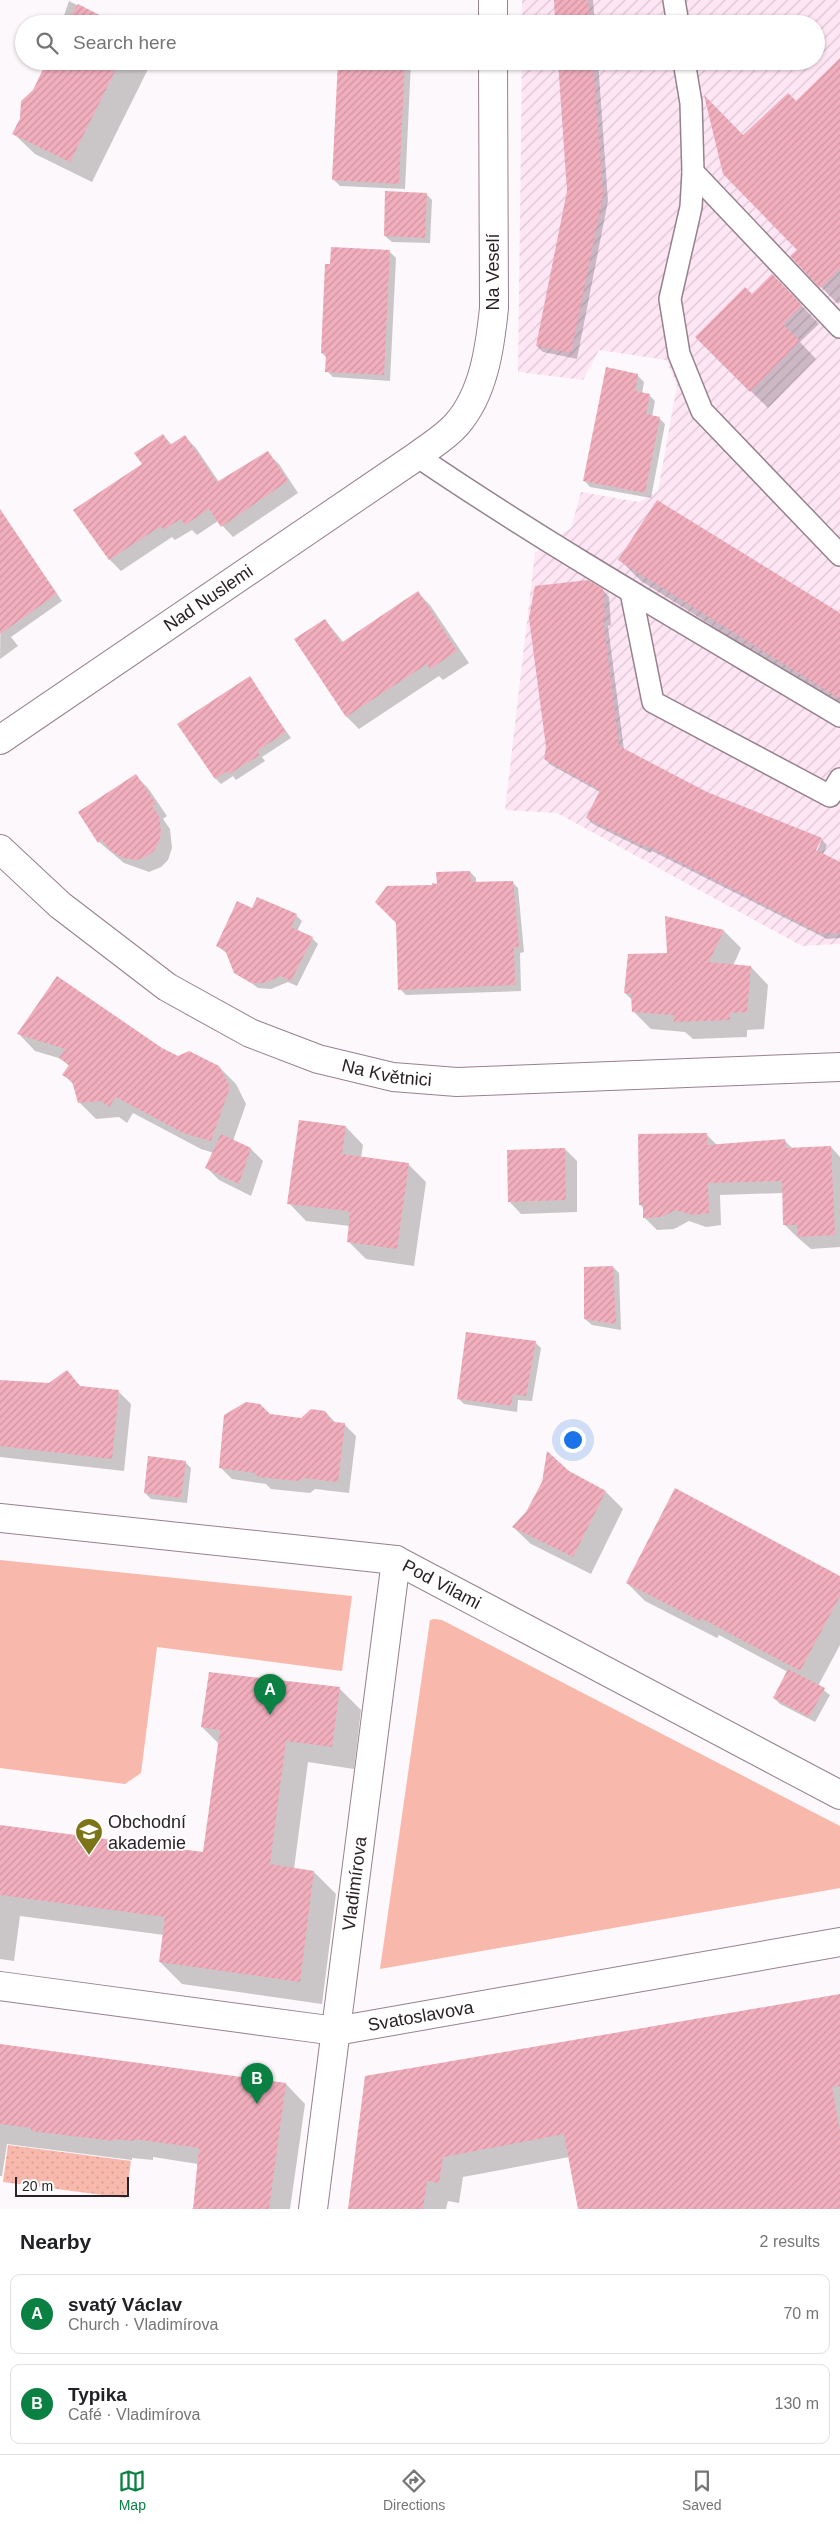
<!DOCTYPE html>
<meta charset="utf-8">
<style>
:root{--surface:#fff;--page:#f2f2f2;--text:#202124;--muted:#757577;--line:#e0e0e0;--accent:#0b8043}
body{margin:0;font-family:Helvetica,sans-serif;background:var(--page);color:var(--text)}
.scale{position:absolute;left:15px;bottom:12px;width:114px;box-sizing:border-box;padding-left:5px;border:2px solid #2a2227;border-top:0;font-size:14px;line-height:18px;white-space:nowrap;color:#2a2227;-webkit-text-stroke:4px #fff;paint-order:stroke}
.you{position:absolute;left:572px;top:1439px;width:18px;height:18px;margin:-12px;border:4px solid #fff;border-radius:50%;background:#1a73e8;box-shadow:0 0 0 8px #1a73e833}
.badge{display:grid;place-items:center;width:32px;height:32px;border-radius:50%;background:var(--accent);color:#fff;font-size:16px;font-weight:700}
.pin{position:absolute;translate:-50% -41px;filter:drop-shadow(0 1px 2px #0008)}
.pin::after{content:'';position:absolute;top:26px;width:18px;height:15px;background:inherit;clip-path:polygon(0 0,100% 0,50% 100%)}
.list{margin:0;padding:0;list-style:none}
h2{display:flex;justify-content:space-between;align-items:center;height:65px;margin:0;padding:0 20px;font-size:21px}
h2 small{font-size:16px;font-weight:400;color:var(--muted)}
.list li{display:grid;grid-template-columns:32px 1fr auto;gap:15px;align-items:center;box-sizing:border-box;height:80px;margin:0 10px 10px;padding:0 10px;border:1px solid var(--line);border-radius:10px}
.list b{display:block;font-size:19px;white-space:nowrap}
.list p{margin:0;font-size:16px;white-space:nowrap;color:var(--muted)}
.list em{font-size:16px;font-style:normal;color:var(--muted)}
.icon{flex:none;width:28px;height:28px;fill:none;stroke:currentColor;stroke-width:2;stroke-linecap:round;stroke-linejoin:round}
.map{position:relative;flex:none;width:840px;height:2209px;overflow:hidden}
.search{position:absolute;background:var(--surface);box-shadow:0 1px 4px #0004;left:15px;right:15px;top:15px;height:55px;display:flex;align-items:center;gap:12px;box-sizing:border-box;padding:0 18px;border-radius:28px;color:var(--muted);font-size:19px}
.sheet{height:245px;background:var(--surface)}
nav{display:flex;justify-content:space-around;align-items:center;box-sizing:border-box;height:70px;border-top:1px solid var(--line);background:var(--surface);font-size:14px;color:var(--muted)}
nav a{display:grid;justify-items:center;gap:2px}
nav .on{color:var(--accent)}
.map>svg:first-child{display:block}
</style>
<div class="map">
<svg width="840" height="2209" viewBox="0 0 840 2209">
<defs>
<pattern id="industrial-furrows" width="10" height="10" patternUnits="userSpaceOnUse" patternTransform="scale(1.25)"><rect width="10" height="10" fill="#ffe6f5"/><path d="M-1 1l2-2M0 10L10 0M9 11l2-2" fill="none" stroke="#dbc5d2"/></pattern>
<pattern id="grass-dots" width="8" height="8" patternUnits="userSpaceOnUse" patternTransform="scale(1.25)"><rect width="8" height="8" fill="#f9b8ac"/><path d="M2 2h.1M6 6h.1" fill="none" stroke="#d69e94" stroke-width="1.8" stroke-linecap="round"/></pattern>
<pattern id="building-hatch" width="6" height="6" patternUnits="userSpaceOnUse" patternTransform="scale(1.25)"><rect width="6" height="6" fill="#f1aebd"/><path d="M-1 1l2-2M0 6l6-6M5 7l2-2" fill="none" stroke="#cf95a2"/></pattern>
</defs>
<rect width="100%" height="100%" fill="#fdf8fb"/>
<!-- industrial -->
<polygon fill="url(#industrial-furrows)" points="522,0 840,0 840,944 802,946 557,813 505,810 535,553 571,528 581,492 639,502 658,491 677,385 666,360 599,350 583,380 518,372 522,61 816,61 816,24 522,24"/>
<!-- grass -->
<polygon fill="url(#grass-dots)" points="8,2145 131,2161 126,2198 3,2182"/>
<!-- green -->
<g fill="#f9b8ac">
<polygon points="0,1560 352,1596 342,1671 157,1647 141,1773 125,1784 0,1768"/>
<polygon points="434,1619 442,1620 840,1826 840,1888 380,1969 430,1620"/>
</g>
<!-- shadow -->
<g fill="#0003" fill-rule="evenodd">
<polygon points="555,0 593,0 595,24 556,24"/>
<polygon points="69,1 114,24 61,24"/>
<polygon points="840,60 840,302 838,304 821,287 799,250 744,137 796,103"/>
<polygon points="49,61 152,61 92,182 35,154 13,133 20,119 22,102 34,90"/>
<polygon points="339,61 411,61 405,189 340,186 334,180"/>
<polygon points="559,61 598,61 608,201 577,359 543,352 537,346 569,191"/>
<polygon points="426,194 432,200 430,243 392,242 385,236"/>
<polygon points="390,252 396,258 390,381 333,377 327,371 327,358 322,353"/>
<polygon points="790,293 819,324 800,342 816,359 768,408 696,337 752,295"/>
<polygon points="607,369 638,376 644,382 642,394 649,395 655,401 652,417 659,418 665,424 651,498 590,487 584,480"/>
<polygon points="163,435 172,445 185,437 196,448 219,482 267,453 279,464 298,493 233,537 218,521 197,535 192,530 175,540 172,537 121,571 110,560 75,510 144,465"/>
<polygon points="2,514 62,601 11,637 18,646 0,659"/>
<polygon points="620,560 840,614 840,706 641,581"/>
<path d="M603 590 609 597 611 625 608 626 624 750 706 793 821 839 827 845 817 868 840 867V938L827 939 652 851 651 853 593 824 587 818 600 792 551 765 545 759ZM819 840H822L807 873Z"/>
<polygon points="418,593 430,605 469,663 443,680 439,676 359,729 347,717 296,640 325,620 344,643"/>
<polygon points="249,678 291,738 262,757 265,761 236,780 233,776 221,784 215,778"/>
<polygon points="136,776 148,788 167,816 163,819 170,829 172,848 168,860 161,867 149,872 124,863 99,842"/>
<polygon points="470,872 476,878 476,883 512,882 518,888 524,952 520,953 521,991 406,995 400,989 438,885"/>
<polygon points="296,915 302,921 297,931 312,938 318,944 297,986 288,982 271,989 258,988 236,972 228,954 217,946"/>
<polygon points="666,917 724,931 741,948 733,966 751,967 768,985 764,1029 747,1030 747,1037 693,1039 685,1032 651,1029 633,1011 632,1000 625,993 668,954"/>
<polygon points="19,1034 162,1049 178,1057 219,1067 236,1084 246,1104 233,1141 251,1149 263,1161 251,1196 219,1180 207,1168 214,1153 201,1149 133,1113 127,1123 119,1117 96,1119 79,1102 74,1085 64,1075 70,1067 62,1059 35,1051"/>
<polygon points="346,1127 363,1145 361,1158 408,1164 426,1182 414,1266 366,1259 349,1242 350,1226 306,1221 289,1203"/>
<polygon points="706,1134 717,1145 785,1141 793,1149 831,1147 840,1157 840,1247 811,1249 797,1237 784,1224 783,1193 720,1195 721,1225 706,1227 689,1221 674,1229 657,1230 645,1218 644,1209 640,1204"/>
<polygon points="565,1149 577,1161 577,1212 521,1214 509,1201"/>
<polygon points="613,1267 619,1273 621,1330 592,1325 585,1319"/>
<polygon points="535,1342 541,1348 532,1401 518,1400 517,1412 464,1404 458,1398"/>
<polygon points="67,1372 82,1388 118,1391 131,1404 124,1471 0,1457 0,1381 50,1384"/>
<polygon points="325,1412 336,1423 344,1424 356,1436 349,1493 315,1489 310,1493 271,1489 266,1484 232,1479 220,1467 270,1415 301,1419"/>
<polygon points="185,1462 191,1468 187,1503 151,1499 145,1493"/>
<polygon points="568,1472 606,1492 623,1509 591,1574 531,1544 513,1527"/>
<polygon points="840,1577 840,1645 818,1686 830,1695 815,1722 780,1704 774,1698 788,1672 719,1635 717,1638 645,1601 627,1583"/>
<polygon points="339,1688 361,1710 354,1769 308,1762 294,1869 314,1872 336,1894 322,2004 182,1984 160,1962 164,1935 20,1916 14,1961 0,1959 0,1826 204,1854 219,1744 202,1727"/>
<polygon points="840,1995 840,2209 579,2209 569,2157 463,2177 459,2203 448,2201 446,2209 349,2209 366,2077"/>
<polygon points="0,2046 286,2084 305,2104 290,2209 192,2209 194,2207 198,2164 153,2157 153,2160 132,2158 132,2160 7,2144 2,2176 0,2176"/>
</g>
<!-- building -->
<g fill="url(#building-hatch)">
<polygon points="554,0 588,0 590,24 555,24"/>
<polygon points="78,4 117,24 65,24"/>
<polygon points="840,58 840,268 820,288 790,256 797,250 723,174 704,95 743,135 788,93 796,101"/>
<polygon points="47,61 120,61 70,162 12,134 20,119 21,101 33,90"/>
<polygon points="338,61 405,61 399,184 332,180"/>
<polygon points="558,61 593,61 603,195 571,353 536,346 567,191"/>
<polygon points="385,191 427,193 425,238 384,236"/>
<polygon points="331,247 390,250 384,375 325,372 326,354 321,353 325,264 330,264"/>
<polygon points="772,274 802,305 783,324 800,341 750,392 695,337 745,287 752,294"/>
<polygon points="606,367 638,374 635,391 650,394 646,414 660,417 645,493 583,481"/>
<polygon points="163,434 170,445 185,435 217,482 268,451 288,481 221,527 209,509 185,525 181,519 163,530 161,526 109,560 73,510 142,464 134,453"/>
<polygon points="657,500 840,613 840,699 618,560"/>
<polygon points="0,509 57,594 0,634"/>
<polygon points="588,580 603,589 605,619 603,620 619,746 707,792 822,838 816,850 840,862 840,933 820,933 646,845 645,847 586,818 600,790 544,759 546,747 529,618 535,586"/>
<polygon points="418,591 457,651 430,669 427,664 346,717 294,639 325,619 341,643"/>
<polygon points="250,676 286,732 257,751 260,755 229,774 227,771 215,779 177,724"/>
<polygon points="136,774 156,804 152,806 159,816 161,832 159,842 154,851 146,857 136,860 123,858 111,851 102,840 98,843 78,812"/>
<polygon points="470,871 471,882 513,881 519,947 514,947 515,985 398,990 396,923 375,902 387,886 432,885 432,883 437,884 436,872"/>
<polygon points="257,897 297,914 291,927 313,937 291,981 281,976 264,983 251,983 234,973 225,950 216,946 237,901 252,908"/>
<polygon points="665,916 724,930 709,962 751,966 747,1012 730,1013 730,1020 674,1022 673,1015 632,1012 631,994 624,993 628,954 667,953"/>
<polygon points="57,976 162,1048 178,1056 189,1051 219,1066 230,1087 211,1141 183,1133 116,1097 109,1107 101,1101 78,1103 72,1081 62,1075 69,1065 59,1058 65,1049 17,1034"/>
<polygon points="299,1120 346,1126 342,1154 409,1163 397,1249 347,1242 350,1213 348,1211 287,1204"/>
<polygon points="707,1133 707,1145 785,1139 786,1148 831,1146 835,1235 798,1237 797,1225 783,1225 782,1181 708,1183 709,1213 693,1215 676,1210 661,1217 643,1218 643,1205 639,1205 638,1134"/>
<polygon points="221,1134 251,1148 239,1184 205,1168"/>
<polygon points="565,1148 566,1200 508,1202 507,1150"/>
<polygon points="613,1266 616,1324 584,1319 584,1267"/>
<polygon points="466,1332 536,1341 526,1396 513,1394 511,1406 457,1399"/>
<polygon points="67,1370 80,1386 119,1390 112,1459 0,1446 0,1380 49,1383"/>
<polygon points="246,1402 260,1404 270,1414 301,1418 311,1409 325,1411 333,1422 345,1423 338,1482 303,1478 298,1481 258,1477 255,1473 219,1468 224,1415"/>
<polygon points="547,1451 569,1471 606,1491 573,1557 512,1527 526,1512 542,1482"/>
<polygon points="148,1456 186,1461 181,1498 144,1493"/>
<polygon points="675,1488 840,1576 840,1596 800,1671 701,1618 700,1621 626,1583"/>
<polygon points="788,1669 825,1688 809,1717 773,1698"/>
<polygon points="209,1672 340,1687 332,1747 286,1741 270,1864 314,1871 300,1982 159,1962 165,1917 0,1895 0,1825 203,1852 220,1730 201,1727"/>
<polygon points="840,1994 840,2086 832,2087 840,2132 840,2209 578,2209 564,2134 443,2157 439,2183 427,2181 423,2209 348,2209 365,2076"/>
<polygon points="0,2044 286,2083 269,2209 193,2209 199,2148 134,2139 134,2141 113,2139 113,2141 31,2131 31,2128 0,2124"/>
</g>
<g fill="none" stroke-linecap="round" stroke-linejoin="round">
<defs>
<g id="lane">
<polyline points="674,0 678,24"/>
<polyline points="684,61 691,103 693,172 691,207 670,299 679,354 702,411 840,555"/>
<polyline points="693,172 840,327"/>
<path d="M417 456C554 549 698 631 840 716"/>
<polyline points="631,592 653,702 830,796 840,779"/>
</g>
<g id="street">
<polyline points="493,0 493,24"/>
<path id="s1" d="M0 740 417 456C430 446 446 437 457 424 484 393 490 347 494 308L493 61"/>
<path id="s2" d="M0 849 60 905 167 987 250 1033 318 1059 393 1077 457 1082 840 1067"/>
<path id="s3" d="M0 1518 396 1560 840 1795"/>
<path id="s4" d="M0 1986 336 2031 840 1942"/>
<path id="s5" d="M313 2209 396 1560"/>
</g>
</defs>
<!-- lane casing -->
<use href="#lane" stroke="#96818e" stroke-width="24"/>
<!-- street casing -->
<use href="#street" stroke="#96818e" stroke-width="30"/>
<!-- lane -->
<use href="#lane" stroke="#fff" stroke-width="21"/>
<!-- street -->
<use href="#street" stroke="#fff" stroke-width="28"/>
</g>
<!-- icons -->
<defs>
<symbol id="university-pin" viewBox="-11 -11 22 30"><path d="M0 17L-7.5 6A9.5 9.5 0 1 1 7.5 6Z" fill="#7c7518" stroke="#fff"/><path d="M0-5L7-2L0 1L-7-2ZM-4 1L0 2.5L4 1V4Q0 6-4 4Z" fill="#fff"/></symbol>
</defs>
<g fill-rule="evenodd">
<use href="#university-pin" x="73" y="1816" width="32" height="43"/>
</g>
<g text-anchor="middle" stroke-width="4" stroke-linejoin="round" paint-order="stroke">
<!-- street labels -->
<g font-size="18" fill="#2a2227" stroke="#fff">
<text transform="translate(493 272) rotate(-90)" y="6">Na Veselí</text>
<text dy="6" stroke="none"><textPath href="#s1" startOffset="252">Nad Nuslemi</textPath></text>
<text dy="6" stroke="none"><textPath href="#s2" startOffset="455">Na Květnici</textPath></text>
<text dy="6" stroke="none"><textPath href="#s3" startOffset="450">Pod Vilami</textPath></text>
<text dy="6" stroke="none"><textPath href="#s5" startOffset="328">Vladimírova</textPath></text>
<text dy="6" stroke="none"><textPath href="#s4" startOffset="425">Svatoslavova</textPath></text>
</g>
<!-- poi labels -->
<g font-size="18" fill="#2a2227" stroke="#fff" text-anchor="start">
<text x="108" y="1828">Obchodní<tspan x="108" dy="21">akademie</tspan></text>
</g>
</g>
</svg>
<div class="scale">20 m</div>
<div class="you"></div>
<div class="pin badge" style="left:270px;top:1715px">A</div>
<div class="pin badge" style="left:257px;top:2104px">B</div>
<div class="search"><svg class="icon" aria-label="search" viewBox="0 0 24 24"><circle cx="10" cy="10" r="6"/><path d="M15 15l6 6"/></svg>Search here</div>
</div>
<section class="sheet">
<h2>Nearby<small>2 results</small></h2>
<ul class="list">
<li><span class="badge">A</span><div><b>svatý Václav</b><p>Church · Vladimírova</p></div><em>70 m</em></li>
<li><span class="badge">B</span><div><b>Typika</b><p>Café · Vladimírova</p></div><em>130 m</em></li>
</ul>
</section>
<nav>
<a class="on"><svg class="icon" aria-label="map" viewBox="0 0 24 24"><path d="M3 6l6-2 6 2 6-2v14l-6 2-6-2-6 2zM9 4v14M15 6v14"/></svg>Map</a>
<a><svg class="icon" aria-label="directions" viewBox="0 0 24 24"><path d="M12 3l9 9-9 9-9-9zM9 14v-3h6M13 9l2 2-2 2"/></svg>Directions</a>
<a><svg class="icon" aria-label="saved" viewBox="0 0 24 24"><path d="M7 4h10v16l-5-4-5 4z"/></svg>Saved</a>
</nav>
